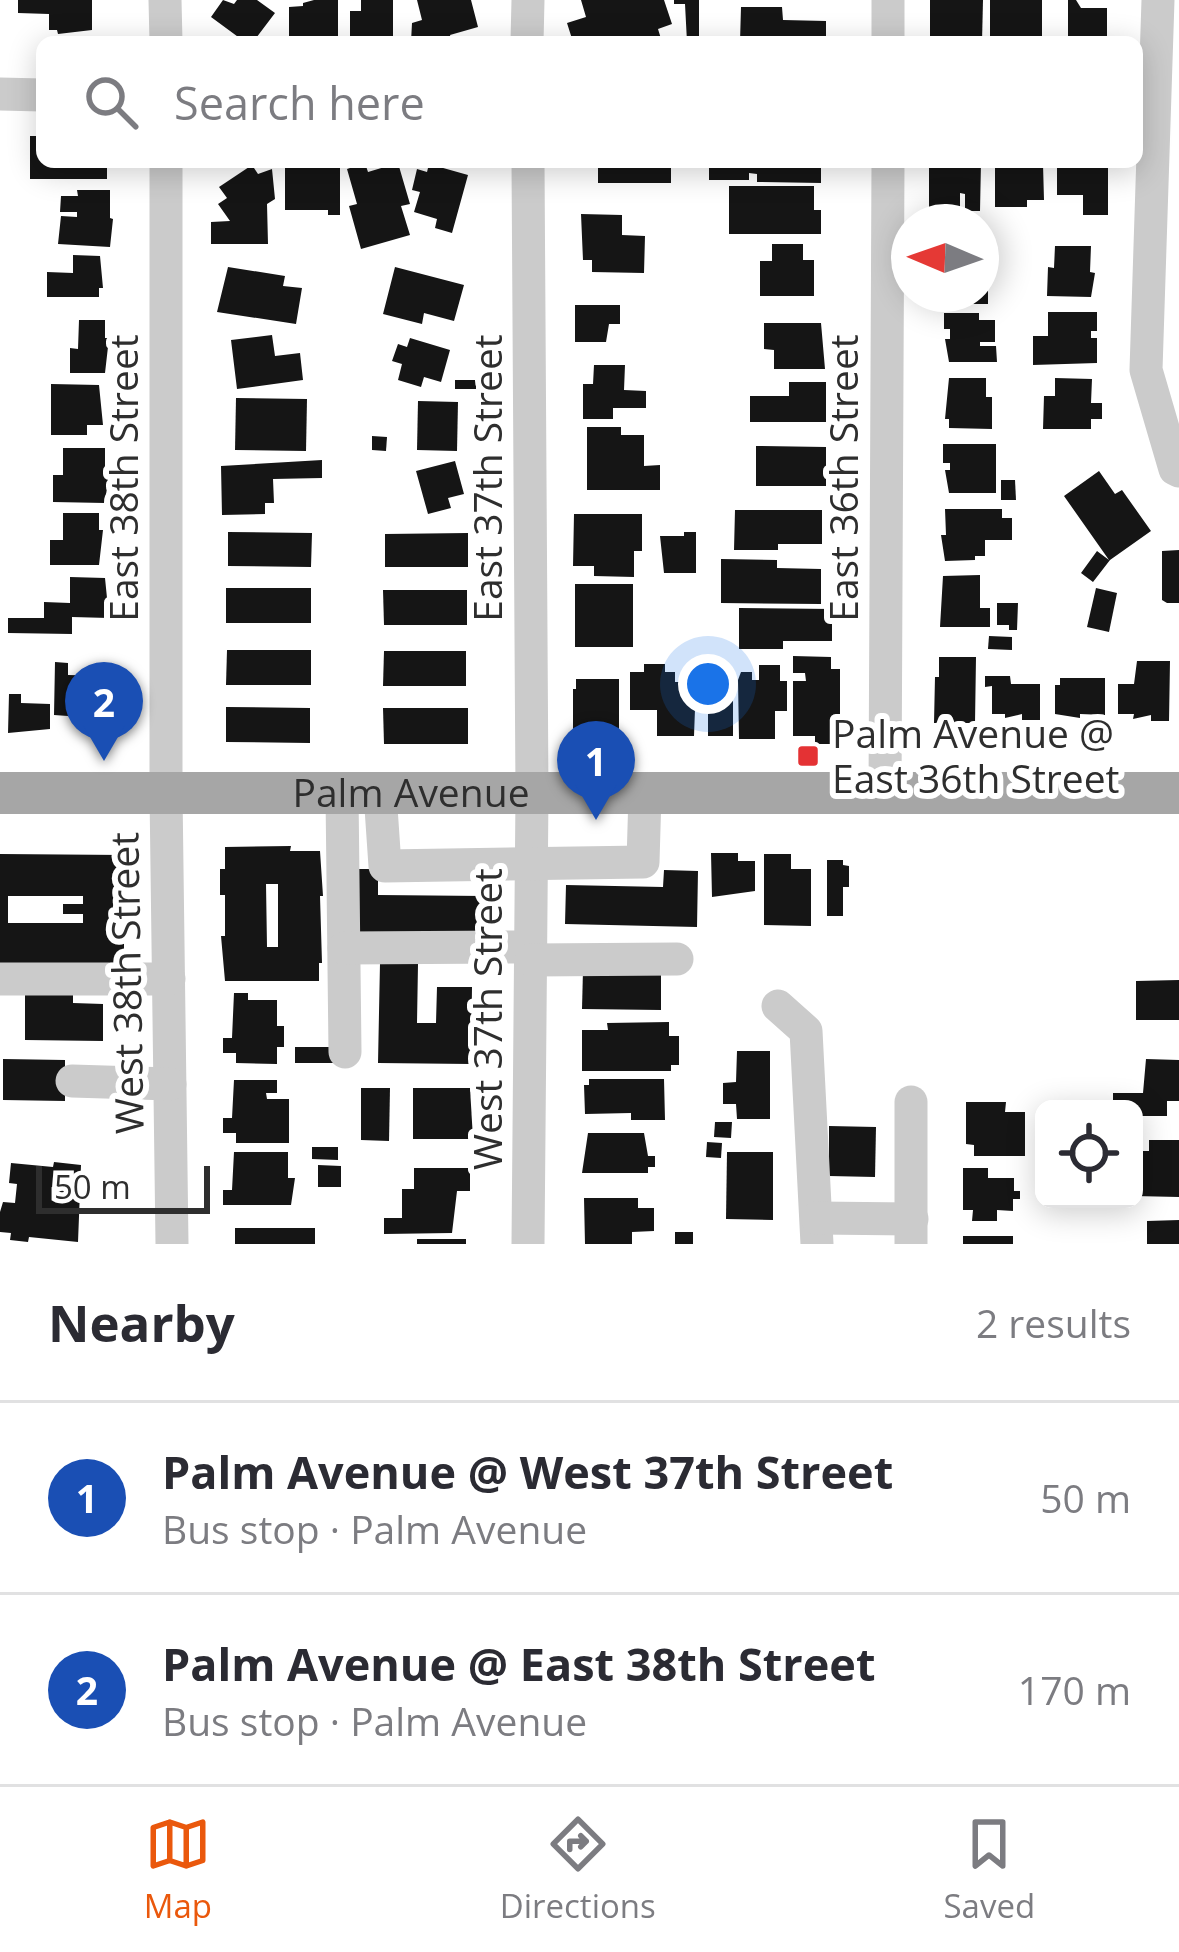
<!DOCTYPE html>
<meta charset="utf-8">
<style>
:root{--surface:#fff;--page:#f2f2f3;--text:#2b2b33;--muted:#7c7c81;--line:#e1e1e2;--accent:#ea580c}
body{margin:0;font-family:"Open Sans",sans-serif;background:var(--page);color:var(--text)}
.controls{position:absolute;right:36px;bottom:36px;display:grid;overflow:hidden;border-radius:18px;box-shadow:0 6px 30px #0003}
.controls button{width:108px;height:108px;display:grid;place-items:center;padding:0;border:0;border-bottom:3px solid var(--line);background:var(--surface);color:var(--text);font:60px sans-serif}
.compass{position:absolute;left:891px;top:204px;width:108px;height:108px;border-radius:50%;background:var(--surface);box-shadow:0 6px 30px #0003;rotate:272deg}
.scale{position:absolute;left:36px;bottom:30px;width:174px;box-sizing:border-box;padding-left:12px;border:6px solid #2e2e2e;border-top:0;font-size:33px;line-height:42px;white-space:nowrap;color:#2e2e2e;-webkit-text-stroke:9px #fff;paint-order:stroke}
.you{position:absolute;left:708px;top:684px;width:42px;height:42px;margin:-30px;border:9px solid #fff;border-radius:50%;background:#1a73e8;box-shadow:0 0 0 18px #1a73e833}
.badge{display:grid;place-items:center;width:78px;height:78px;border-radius:50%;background:var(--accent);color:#fff;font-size:39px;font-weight:700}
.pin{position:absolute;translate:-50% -99px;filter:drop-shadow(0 3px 6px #0008)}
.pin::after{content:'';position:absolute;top:63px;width:42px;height:36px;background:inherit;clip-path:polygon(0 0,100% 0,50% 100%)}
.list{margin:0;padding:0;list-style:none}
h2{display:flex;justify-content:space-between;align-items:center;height:156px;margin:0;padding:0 48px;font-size:51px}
h2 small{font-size:39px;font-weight:400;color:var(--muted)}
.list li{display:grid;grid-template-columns:78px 1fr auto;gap:36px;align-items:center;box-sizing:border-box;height:192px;padding:0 48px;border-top:3px solid var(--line)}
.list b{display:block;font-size:45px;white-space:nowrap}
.list p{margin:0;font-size:39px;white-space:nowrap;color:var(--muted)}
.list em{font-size:39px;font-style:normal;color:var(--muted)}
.icon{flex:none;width:66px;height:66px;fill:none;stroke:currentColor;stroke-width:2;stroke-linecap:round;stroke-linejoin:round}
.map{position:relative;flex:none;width:1179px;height:1244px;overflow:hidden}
.search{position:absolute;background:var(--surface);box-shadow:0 6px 30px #0003;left:36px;right:36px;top:36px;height:132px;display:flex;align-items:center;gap:30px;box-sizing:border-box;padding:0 42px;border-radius:18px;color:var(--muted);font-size:45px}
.sheet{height:540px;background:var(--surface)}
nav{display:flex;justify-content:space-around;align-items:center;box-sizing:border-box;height:168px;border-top:3px solid var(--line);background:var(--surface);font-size:33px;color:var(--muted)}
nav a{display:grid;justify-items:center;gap:6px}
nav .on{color:var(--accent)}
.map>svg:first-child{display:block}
</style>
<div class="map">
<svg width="1179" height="1244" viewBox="0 0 1179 1244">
<rect width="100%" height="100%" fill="#fff"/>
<!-- building -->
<g fill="#151515" fill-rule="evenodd">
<polygon points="18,0 92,0 92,30 58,34 57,30 49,30 49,14 18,13"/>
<polygon points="223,0 234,4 237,0 257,0 275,13 253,42 245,42 211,17"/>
<polygon points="314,0 338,0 338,42 289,42 289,7 303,6 303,3"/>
<polygon points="361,0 393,0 393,37 379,38 379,42 350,42 350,11 361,11"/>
<polygon points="417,0 471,0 478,27 450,35 452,42 411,42 412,23 422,20"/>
<polygon points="581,0 664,0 672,24 658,29 662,42 573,42 567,23 586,17"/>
<polygon points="674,0 699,0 699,42 687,42 685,4 674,4"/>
<polygon points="930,0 983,0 982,42 930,39"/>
<polygon points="990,0 1042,0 1042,38 1002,42 1002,38 990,38"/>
<polygon points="1068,0 1076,0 1081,8 1107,8 1107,42 1068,40"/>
<polygon points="741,7 782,7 783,20 826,21 826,42 740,42"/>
<polygon points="30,136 42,136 42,162 107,162 107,179 30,179"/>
<polygon points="285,162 340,162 340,215 328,215 328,210 285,210"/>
<rect x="598" y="162" width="73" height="21"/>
<polygon points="709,162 821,162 821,183 757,182 757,174 749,173 749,180 709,180"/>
<polygon points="981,162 980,211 965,211 965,194 960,193 960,222 929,222 929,164"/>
<polygon points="1018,162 1043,164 1044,200 1027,200 1027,207 995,207 995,164"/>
<polygon points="1066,162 1108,162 1108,215 1083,215 1083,195 1057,195 1057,165"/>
<polygon points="365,163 368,172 398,163 410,204 401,206 410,235 361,249 349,206 357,204 347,169"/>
<polygon points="429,164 468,175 452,233 435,228 437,219 414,212 420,192 412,190 417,169 427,172"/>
<polygon points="252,165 258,174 272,169 275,199 267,204 268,244 211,244 211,222 230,221 218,204 227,198 219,187"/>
<polygon points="729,186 814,186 814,210 821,210 821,234 729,234"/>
<polygon points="77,190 110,190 110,218 113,219 110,247 58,244 61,216 77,217 77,212 60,212 61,196 78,196"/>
<polygon points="581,214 622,215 622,235 645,236 644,273 592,272 592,260 583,260"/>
<polygon points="772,244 803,244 803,260 814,260 814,296 760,296 760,261 772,261"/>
<polygon points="982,244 996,245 996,267 988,267 988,304 973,304 973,294 981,294"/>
<polygon points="1055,246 1091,246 1090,272 1095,273 1091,297 1047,296 1048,267 1054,268"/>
<polygon points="73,255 100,256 103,288 99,288 99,297 47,297 47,272 73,273"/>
<polygon points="228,267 285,276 283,286 302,288 296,324 217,312"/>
<polygon points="395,267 464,285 454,321 424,313 422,324 383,314"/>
<polygon points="575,305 620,305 620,324 609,324 606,342 575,342"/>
<polygon points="1048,312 1097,312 1097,331 1091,331 1091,338 1097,338 1097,363 1033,365 1033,336 1048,336"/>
<polygon points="944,313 979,313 979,320 995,320 995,342 980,342 980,346 996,346 997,362 949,362 945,339 950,339 950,329 944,329"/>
<polygon points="79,320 105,320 105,338 109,338 105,373 70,373 70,348 78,349"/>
<polygon points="764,323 821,323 825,369 774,369 774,350 764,349"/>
<polygon points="272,335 275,356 300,353 303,380 237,389 231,340"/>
<polygon points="410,338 450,350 441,382 424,377 421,387 398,380 402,364 392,361 398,344 407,347"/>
<polygon points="594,365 625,365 624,390 646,391 646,408 613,408 613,419 583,419 583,384 593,384"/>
<polygon points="949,378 986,378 986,397 992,397 992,429 949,428 949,419 945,419"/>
<polygon points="1055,378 1092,379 1091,403 1102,403 1102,419 1091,419 1091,429 1043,429 1044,396 1055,396"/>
<rect x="455" y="380" width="21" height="9"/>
<polygon points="789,382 826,382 826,422 750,422 750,396 789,396"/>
<polygon points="51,384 99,385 103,425 87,425 87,435 51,435"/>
<polygon points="236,398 307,399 306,451 235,450"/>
<polygon points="418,401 458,402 457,451 417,450"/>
<polygon points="587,427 621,427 621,435 644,435 644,466 660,465 660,490 587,490"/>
<polygon points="372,436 387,437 386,451 372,450"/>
<polygon points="943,444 996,444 996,493 949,493 945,470 950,470 950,463 943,463"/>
<polygon points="756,446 826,447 826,486 756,486"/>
<polygon points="63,448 105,448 105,472 109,472 105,503 53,502 53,475 63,475"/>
<polygon points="322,460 322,478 273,479 274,503 265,503 265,514 222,515 221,466"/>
<polygon points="455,461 464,494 448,498 451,508 428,514 416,471"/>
<polygon points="1099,471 1115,494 1122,490 1151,531 1110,560 1093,582 1081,573 1097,551 1109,560 1064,496"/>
<polygon points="1001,480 1015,480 1016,500 1001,500"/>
<polygon points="945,509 1002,509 1002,518 1012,518 1012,540 985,540 985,556 975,556 975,560 945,561 941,535 946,535"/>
<polygon points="735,510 822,510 822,544 778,544 778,550 734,550"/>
<polygon points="63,513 99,513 99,530 103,530 99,565 50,565 50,540 63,540"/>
<polygon points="574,514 642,514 642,551 634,551 634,577 594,576 594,566 573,566"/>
<polygon points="228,532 312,533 311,567 228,566"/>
<polygon points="684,532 696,532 696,573 664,573 660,536 684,536"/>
<polygon points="468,533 468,567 385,567 385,534"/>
<polygon points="1179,550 1179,603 1167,603 1162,600 1162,551"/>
<polygon points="721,559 777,560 777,568 821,569 821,604 721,603"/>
<polygon points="980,575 980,608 990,608 990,627 940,627 943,576"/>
<polygon points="70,577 105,578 109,618 72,617 72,634 8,633 8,618 44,618 44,602 70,603"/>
<rect x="575" y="584" width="58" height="63"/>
<rect x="226" y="588" width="85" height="35"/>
<polygon points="1096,588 1117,593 1109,632 1087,627"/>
<polygon points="383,590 467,590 467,625 384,625"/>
<polygon points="997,603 1018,603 1017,630 1009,630 1009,625 997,625"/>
<polygon points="739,608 832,609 832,641 783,641 783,649 739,649"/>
<polygon points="989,636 1012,637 1012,650 988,649"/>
<polygon points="227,650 311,650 311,685 226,685"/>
<polygon points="384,651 466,651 466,686 383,686"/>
<polygon points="793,656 831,657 831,669 840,669 840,736 837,744 815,744 815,736 793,736 793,681 806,681 805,673 793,673"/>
<polygon points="939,657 976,657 975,723 934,723 935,677 939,677"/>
<polygon points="1137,661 1170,661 1169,721 1151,721 1151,715 1133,719 1134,714 1118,714 1118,684 1134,684"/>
<polygon points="55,662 68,663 68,675 109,676 109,718 90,717 90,723 77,723 77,719 68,716 54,715"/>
<polygon points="644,664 665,664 665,672 675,672 675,682 696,682 694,736 657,736 657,710 630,710 630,672 644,672"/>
<polygon points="759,665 780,665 780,681 787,681 787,711 775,711 775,739 739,739 738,680 741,672 752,672 752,680 759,680"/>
<polygon points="985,676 1010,676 1011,684 1040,684 1040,720 1022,720 1022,714 1005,718 1005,714 992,714 992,686 985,687"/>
<polygon points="1060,678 1105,678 1105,715 1080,714 1080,718 1055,714 1055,685 1060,685"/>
<polygon points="576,679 619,679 619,735 573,735 573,689 576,689"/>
<rect x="708" y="680" width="25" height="56"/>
<polygon points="9,694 21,694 21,703 50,704 50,729 8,733"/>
<polygon points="226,707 310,708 310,743 226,742"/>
<polygon points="383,708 468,708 468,744 384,744"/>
<path d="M291 846 290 851H320L323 896H320L322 963H319V981H225L221 936H225V895H220V869H225V847ZM266 884H278V947H267Z"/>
<polygon points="711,853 738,853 738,861 755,861 755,891 712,897"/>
<path d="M0 854 124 855V965H0ZM8 896H83V904H63V914H83V923H8Z"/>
<polygon points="764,854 791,854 791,869 811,869 811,926 764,925"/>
<polygon points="827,860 843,860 843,865 849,866 849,887 843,887 843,916 827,916"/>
<polygon points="355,869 378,869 378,895 484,896 484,940 354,939"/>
<polygon points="664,870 698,871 697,927 565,924 566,885 663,887"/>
<polygon points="380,963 418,964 417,1023 436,1023 437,987 472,987 471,1064 378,1063"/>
<polygon points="583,970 661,971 661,1010 582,1009"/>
<polygon points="1179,980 1179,1020 1136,1020 1136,981"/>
<polygon points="234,993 248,993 248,1000 277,1000 277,1026 284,1026 284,1047 277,1047 277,1064 236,1063 236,1053 223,1053 223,1038 232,1038"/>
<polygon points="25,994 73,994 73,1003 103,1004 103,1041 25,1040"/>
<polygon points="669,1022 669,1036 679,1036 679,1065 671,1065 671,1071 582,1071 582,1030 608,1030 607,1023"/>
<rect x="295" y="1047" width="38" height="16"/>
<polygon points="737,1051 770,1051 770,1119 737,1119 736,1104 723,1104 723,1083 736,1082"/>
<polygon points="3,1059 65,1060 65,1101 3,1100"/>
<polygon points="1146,1059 1179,1060 1179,1101 1167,1101 1167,1116 1134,1116 1134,1109 1113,1109 1113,1093 1143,1093"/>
<polygon points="589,1079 664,1079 665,1120 631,1120 631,1113 585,1114 584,1085 589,1085"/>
<polygon points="234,1080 277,1080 277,1093 266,1093 267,1099 289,1099 289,1143 236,1143 236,1133 223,1133 223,1118 232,1118"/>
<polygon points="361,1088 390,1088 389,1141 361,1140"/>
<polygon points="413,1088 470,1088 473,1139 413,1139"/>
<polygon points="966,1102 1006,1102 1005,1112 1025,1112 1025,1156 974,1156 974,1145 966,1144"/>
<polygon points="715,1122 732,1122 731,1138 714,1137"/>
<polygon points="829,1126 876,1127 875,1177 829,1176"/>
<polygon points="588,1133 644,1133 648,1156 655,1156 655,1167 648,1167 648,1173 582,1173"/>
<polygon points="1149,1140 1179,1140 1179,1197 1134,1196 1134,1151 1149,1151"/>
<polygon points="707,1142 722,1143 721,1158 706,1157"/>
<polygon points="312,1147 338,1147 338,1160 312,1159"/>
<polygon points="234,1152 288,1152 288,1178 295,1178 291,1205 223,1205 223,1190 232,1190"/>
<polygon points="727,1152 773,1152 773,1220 726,1219"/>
<polygon points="54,1162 81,1165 78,1242 29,1237 28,1242 10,1240 11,1233 0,1232 0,1212 3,1202 15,1203 17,1184 9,1183 11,1163 53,1167"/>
<polygon points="318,1165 341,1166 341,1187 318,1187"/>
<polygon points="414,1168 470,1168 470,1191 457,1191 452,1233 384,1234 384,1218 402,1218 402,1189 414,1189"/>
<polygon points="963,1168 988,1168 988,1178 1014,1178 1014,1191 1020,1191 1020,1199 1013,1199 1013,1211 997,1210 997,1221 972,1221 973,1210 963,1210"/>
<polygon points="584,1198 638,1198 638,1208 654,1208 654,1231 632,1232 632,1244 585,1244"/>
<polygon points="1179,1220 1179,1244 1147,1244 1147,1221"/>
<rect x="235" y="1228" width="80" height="16"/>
<rect x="675" y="1232" width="18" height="12"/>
<rect x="963" y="1236" width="50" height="8"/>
<rect x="417" y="1239" width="49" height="5"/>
</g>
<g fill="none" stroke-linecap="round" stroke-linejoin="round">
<!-- minor -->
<g stroke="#cbcbcb" stroke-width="33">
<polyline points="165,0 166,42"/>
<polyline points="888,0 888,42"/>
<polyline points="1158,0 1146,370 1175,469 1179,471"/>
<polyline points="527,42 528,0"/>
<polyline points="0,94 42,95"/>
<polyline points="166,162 166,793 172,1244"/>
<polyline points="528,162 532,794 528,1244"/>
<polyline points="380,793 385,866 643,862 645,794"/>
<polyline points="342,794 345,1052"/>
<polyline points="885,794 888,162"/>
<polyline points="344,948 531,947"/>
<polyline points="531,960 677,959"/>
<polyline points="0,979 169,979"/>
<polyline points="778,1006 806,1031 817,1244"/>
<polyline points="72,1081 170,1084"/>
<polyline points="817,1218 912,1219"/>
<polyline points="911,1244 911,1102"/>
</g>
<!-- major -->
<path stroke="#a6a6a6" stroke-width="42" id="s1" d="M0 793H1179"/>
</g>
<!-- markers -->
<rect fill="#e43234" stroke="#fff" stroke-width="4.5" x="796" y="744" width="24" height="24" rx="6"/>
<g text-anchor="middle" stroke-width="12" stroke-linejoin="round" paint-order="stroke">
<!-- street labels -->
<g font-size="39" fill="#2e2e2e" stroke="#fff">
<text transform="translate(124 478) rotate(-90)" y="14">East 38th Street</text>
<text transform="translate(488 478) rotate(-90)" y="14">East 37th Street</text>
<text transform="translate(844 478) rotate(-90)" y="14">East 36th Street</text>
<text dy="14" stroke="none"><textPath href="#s1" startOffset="411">Palm Avenue</textPath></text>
<text transform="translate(127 983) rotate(-91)" y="14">West 38th Street</text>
<text transform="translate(488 1019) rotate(-90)" y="14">West 37th Street</text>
</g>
<!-- poi labels -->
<g font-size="39" fill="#2e2e2e" stroke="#fff" text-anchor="start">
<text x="832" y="748">Palm Avenue @<tspan x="832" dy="45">East 36th Street</tspan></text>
</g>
</g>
</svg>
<div class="controls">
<button><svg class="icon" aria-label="locate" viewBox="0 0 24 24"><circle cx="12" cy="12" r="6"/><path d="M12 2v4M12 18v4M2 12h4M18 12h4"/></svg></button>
</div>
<svg class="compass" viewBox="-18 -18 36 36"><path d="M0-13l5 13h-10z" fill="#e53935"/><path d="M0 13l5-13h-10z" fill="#7c7c81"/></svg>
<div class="scale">50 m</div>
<div class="you"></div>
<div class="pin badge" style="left:596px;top:820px;background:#1a4fb4">1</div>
<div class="pin badge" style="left:104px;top:761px;background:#1a4fb4">2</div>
<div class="search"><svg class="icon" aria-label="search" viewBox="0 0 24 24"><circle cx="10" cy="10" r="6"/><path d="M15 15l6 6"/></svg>Search here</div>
</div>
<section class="sheet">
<h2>Nearby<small>2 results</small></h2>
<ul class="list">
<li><span class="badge" style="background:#1a4fb4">1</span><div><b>Palm Avenue @ West 37th Street</b><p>Bus stop · Palm Avenue</p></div><em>50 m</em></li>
<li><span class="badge" style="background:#1a4fb4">2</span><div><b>Palm Avenue @ East 38th Street</b><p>Bus stop · Palm Avenue</p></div><em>170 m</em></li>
</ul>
</section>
<nav>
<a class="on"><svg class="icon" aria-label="map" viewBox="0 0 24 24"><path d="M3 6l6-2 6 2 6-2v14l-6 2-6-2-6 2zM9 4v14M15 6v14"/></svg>Map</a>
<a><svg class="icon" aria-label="directions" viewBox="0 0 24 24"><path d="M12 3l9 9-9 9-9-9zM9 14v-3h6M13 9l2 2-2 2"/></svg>Directions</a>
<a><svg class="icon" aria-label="saved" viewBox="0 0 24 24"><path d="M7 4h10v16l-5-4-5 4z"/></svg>Saved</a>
</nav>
